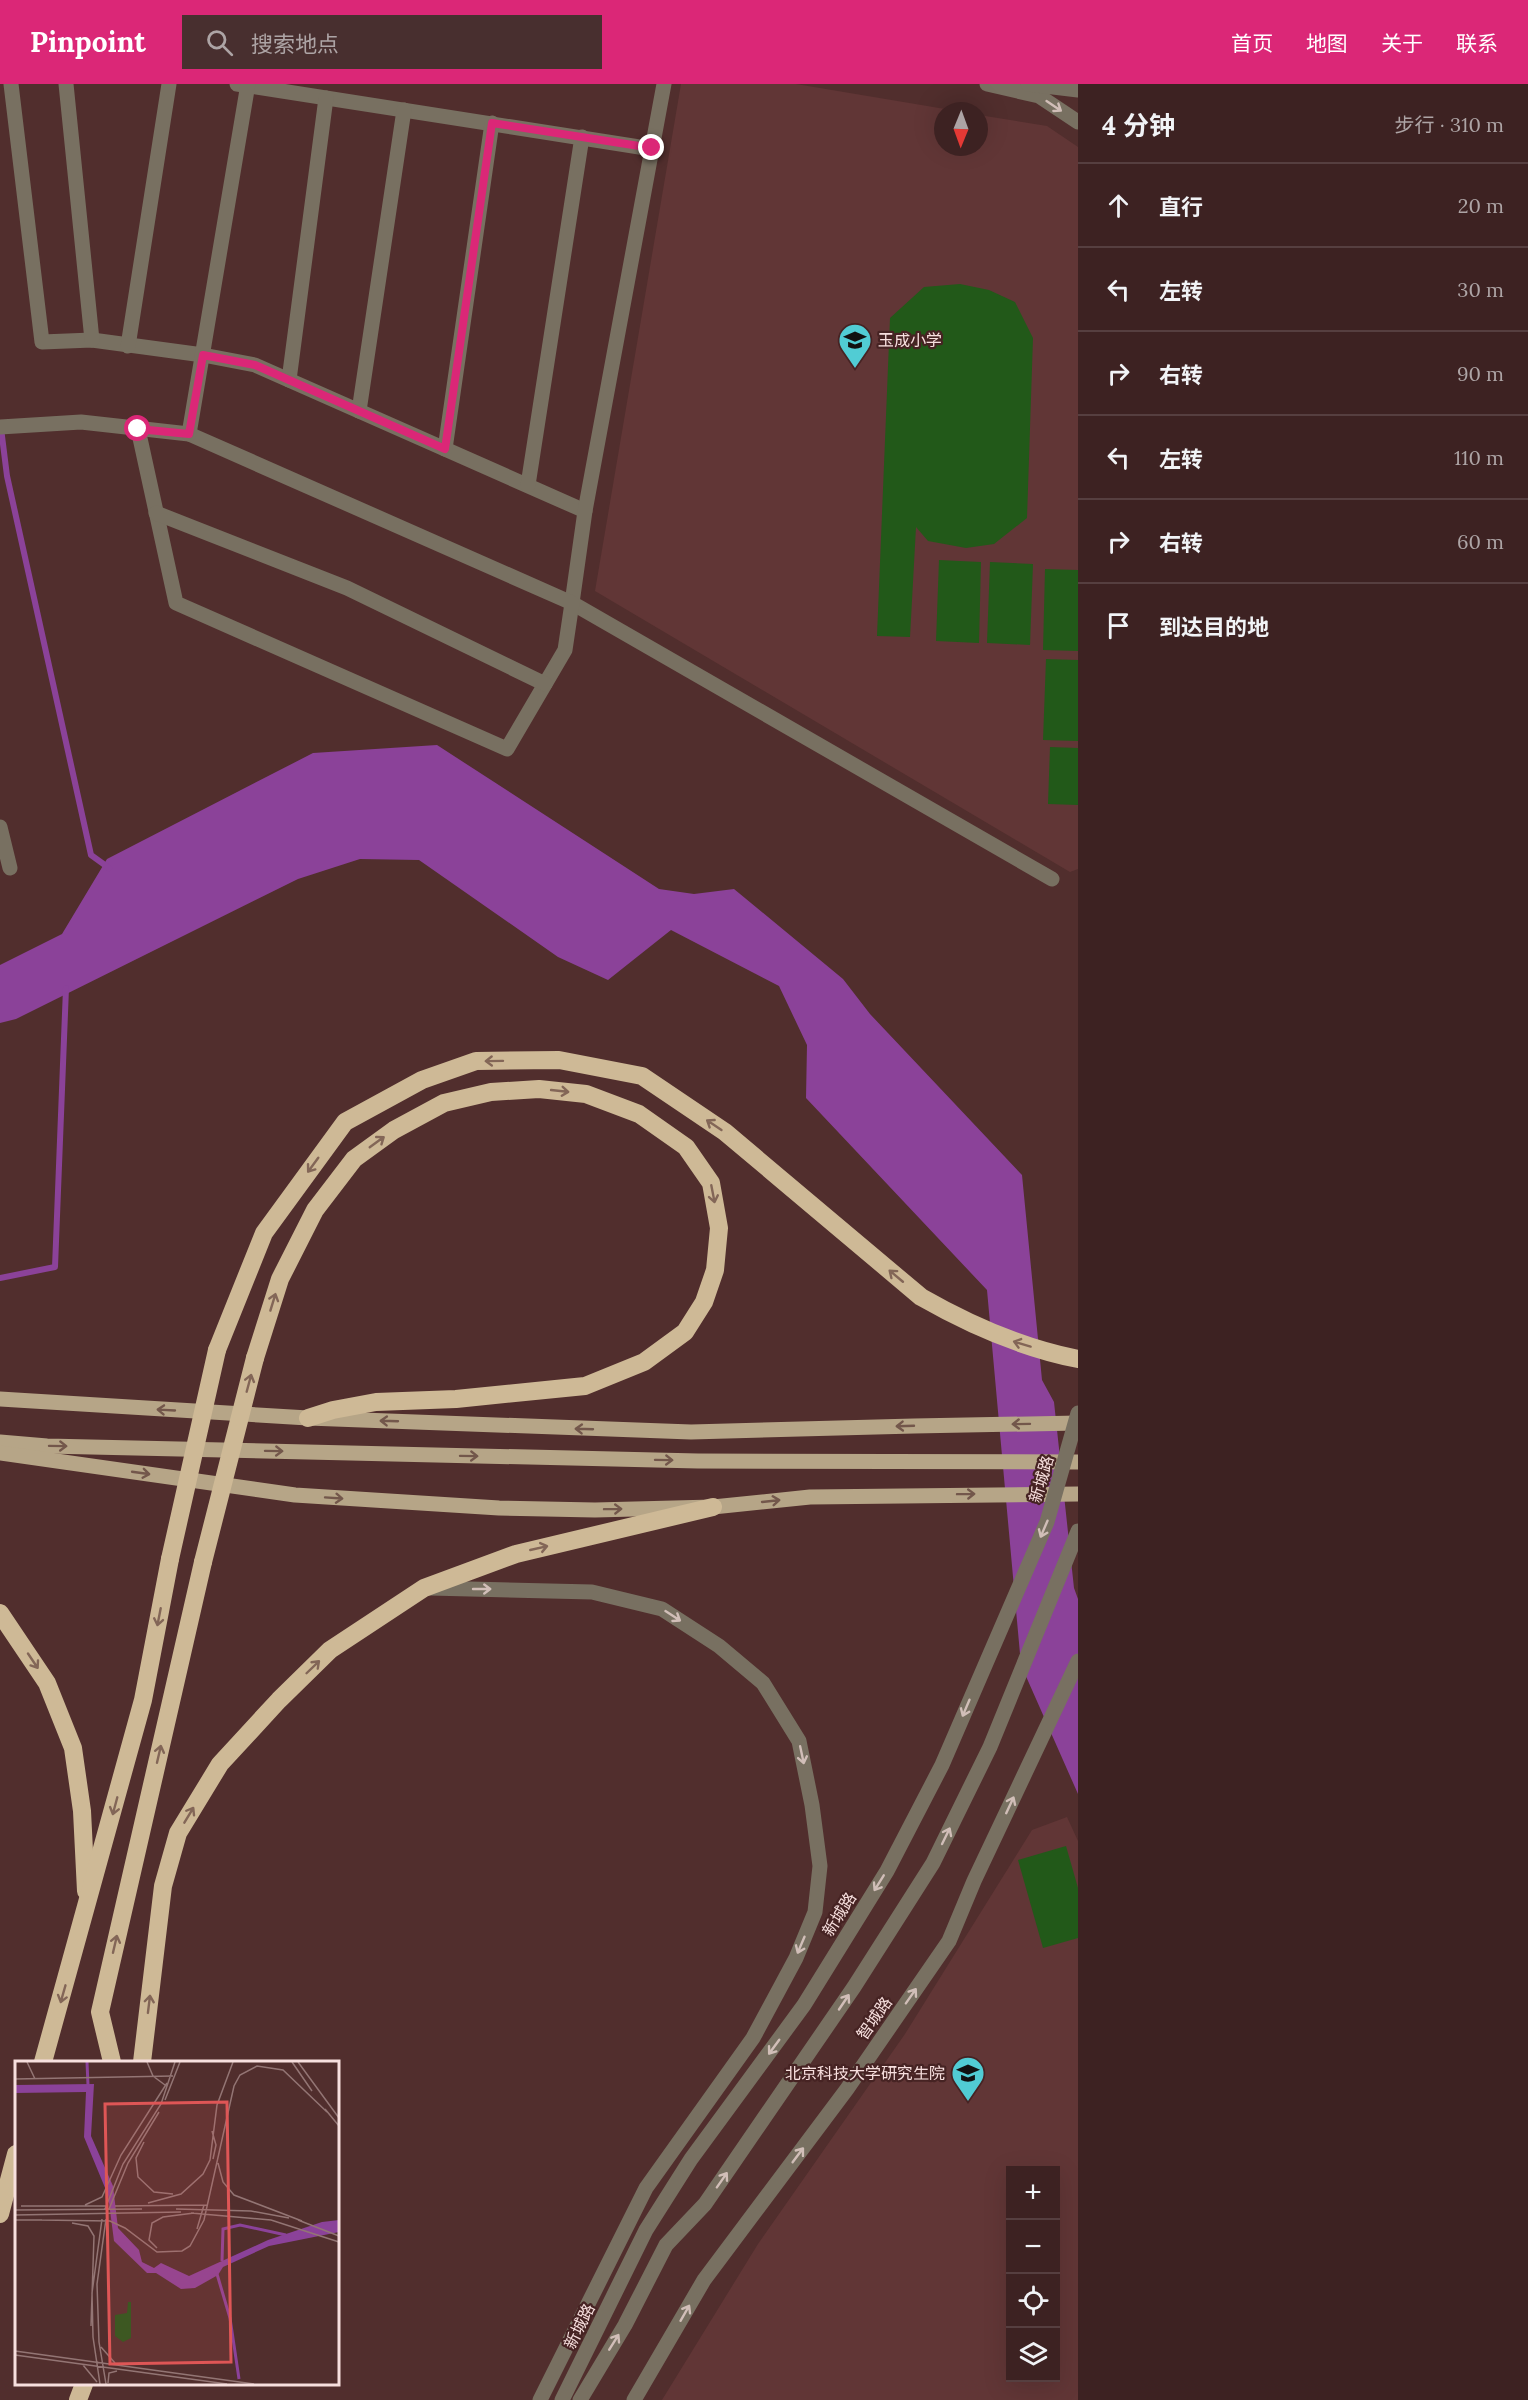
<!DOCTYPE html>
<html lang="zh">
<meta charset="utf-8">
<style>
:root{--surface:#3d2222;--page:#482f2f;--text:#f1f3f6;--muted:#ada4a5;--line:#563f40;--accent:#db2777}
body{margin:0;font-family:Lora,"Noto Sans SC",serif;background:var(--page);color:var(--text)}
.controls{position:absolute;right:18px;bottom:18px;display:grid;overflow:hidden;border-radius:0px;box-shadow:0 6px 24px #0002}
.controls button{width:54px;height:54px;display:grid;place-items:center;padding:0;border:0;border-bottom:2px solid var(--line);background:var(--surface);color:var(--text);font:30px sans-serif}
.compass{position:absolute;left:934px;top:18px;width:54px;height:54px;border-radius:50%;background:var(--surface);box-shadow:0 6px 24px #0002;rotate:181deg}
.stop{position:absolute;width:18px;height:18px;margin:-14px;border:4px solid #db2777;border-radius:50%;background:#fff}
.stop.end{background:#db2777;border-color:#fff;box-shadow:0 2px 6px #0008}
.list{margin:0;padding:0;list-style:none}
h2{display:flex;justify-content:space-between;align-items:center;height:78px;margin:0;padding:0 24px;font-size:26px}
h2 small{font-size:20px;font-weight:400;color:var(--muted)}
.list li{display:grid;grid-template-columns:39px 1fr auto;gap:18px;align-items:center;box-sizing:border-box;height:84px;padding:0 24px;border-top:2px solid var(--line)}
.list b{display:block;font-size:22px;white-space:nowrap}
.list em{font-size:20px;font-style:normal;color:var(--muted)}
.icon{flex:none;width:33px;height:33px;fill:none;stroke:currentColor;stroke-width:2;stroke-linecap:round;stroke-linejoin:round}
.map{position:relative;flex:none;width:1078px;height:2316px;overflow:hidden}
header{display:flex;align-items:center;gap:36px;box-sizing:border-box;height:84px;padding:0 30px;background:var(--accent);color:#fff}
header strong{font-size:28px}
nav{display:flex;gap:33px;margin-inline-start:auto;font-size:21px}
.search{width:420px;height:54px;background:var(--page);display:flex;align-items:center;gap:15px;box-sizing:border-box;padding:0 21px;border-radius:0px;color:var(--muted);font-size:22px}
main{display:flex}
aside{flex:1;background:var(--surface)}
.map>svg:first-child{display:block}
</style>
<header>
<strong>Pinpoint</strong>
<div class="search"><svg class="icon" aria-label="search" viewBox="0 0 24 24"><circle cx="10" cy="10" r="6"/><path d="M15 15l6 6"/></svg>搜索地点</div>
<nav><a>首页</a><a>地图</a><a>关于</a><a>联系</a></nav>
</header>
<main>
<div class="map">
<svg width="1078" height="2316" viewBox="0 0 1078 2316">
<rect width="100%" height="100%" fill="#512e2d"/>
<!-- built -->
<g fill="#613636" fill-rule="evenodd">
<polygon points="681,0 796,0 957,27 943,27 943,63 979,63 979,31 1047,42 1078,63 1078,785 1070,788 595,507"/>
<path d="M1067 1733 1078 1757V2316H662L758 2160 905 1950 1032 1746ZM1010 2086H1056V2294H1010Z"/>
</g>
<!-- green -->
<g fill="#225919">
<polygon points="960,200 989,206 1015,218 1033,254 1027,434 994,460 966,464 928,457 916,443 910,553 877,552 890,234 924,203"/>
<polygon points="939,476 981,478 979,559 936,557"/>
<polygon points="990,478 1033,480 1030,561 987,559"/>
<polygon points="1045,485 1078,486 1078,567 1043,566"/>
<polygon points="1046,575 1078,576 1078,657 1043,656"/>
<polygon points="1050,663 1078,664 1078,721 1048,720"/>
<polygon points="1066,1762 1078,1804 1078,1854 1043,1864 1018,1776"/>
</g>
<!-- water -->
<polygon fill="#8b4299" points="437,661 659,805 694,810 734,805 843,895 870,930 1022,1091 1042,1296 1054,1318 1074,1504 1078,1515 1078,1710 1021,1581 987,1206 806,1014 807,961 779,902 671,846 608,896 558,873 419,776 360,775 298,795 16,935 0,939 0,881 62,850 107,775 313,669"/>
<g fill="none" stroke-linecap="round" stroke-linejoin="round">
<!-- stream -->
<g stroke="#8b4299" stroke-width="6">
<polyline points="1,344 7,392 91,771 109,784"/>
<polyline points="0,1194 55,1183 66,904"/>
</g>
<!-- minor -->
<g stroke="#787061" stroke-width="15">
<polyline points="11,0 42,258 92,256 203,271 255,281 585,427"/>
<polyline points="66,0 92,256"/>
<polyline points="237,0 652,65"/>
<polyline points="664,0 585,427 572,519 1052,795"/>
<polyline points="128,262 169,0"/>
<polyline points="289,296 326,14"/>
<polyline points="359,327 404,26"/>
<polyline points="0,343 81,338 189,350 572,519 565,566 507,665 176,519 138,345"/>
<polyline points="189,350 248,0"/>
<polyline points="445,365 492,39"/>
<polyline points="528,401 582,53"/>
<polyline points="156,429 347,504 545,600"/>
<polyline points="0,743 10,784"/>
</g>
<!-- tertiary -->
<g stroke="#787061" stroke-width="15">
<polyline points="987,0 1039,12 1078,38"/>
<polyline points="1028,0 1078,6"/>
<polyline points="430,1504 592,1508 662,1525 719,1562 763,1599 799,1657 812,1721 820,1782 815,1828 796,1874 753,1954 646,2104 540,2316"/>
<polyline points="580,2316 625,2241 666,2161 705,2120 854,1903 933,1779 990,1663 1078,1447"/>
<polyline points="634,2316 704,2196 847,2005 949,1857 974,1797 1078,1577"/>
</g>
<!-- primary -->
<g stroke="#b6a587" stroke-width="15">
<polyline points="0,1315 308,1334 691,1348 914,1342 1078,1339"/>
<polyline points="0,1358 47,1362 698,1377 1078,1378"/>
<polyline points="0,1369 295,1411 499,1424 595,1426 713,1423 810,1413 1078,1410"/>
</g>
<!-- motorway -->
<g stroke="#ceb996" stroke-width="18">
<path d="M217 1266 264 1149 345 1038 422 996 476 977 559 976 642 992 725 1048 921 1213C970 1241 1022 1264 1078 1275"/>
<polyline points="255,1274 280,1195 315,1126 354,1075 394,1046 444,1019 491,1008 539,1005 586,1010 639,1030 686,1063 711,1099 719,1144 715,1186 704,1218 685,1248 644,1278 585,1302 456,1315 376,1318 333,1326 308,1334"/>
<polyline points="0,1529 47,1599 73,1664 82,1727 86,1807"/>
<polyline points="43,1978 143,1616 170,1475"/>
<polyline points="112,1978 100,1928 203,1478"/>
<polyline points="142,1978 163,1802 178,1749 220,1680 279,1616 330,1566 424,1504 516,1470 713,1423"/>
<polyline points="0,2130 16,2070"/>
<polyline points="78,2316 84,2300"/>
</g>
<!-- tertiary-bridge -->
<polyline stroke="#787061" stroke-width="15" points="562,2316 646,2146 691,2075 804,1921 887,1787 942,1681 1047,1438 1078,1329"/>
<!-- motorway-bridge -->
<g stroke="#ceb996" stroke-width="18">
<polyline points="170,1475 217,1266"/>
<polyline points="203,1478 255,1274"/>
</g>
</g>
<!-- one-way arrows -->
<defs><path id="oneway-shaft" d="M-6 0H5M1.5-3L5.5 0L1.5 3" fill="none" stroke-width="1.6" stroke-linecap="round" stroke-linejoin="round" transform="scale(1.5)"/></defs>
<g stroke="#d1beb8">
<use href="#oneway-shaft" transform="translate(1054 22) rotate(34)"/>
<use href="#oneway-shaft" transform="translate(1044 1445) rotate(113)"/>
<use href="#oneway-shaft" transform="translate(482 1505)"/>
<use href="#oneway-shaft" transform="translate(673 1532) rotate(33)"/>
<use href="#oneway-shaft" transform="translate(966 1624) rotate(113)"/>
<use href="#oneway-shaft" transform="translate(802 1671) rotate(78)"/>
<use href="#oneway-shaft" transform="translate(1010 1721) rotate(-65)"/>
<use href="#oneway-shaft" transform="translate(946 1752) rotate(-64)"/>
<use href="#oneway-shaft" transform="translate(879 1799) rotate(122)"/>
<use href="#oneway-shaft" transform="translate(801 1861) rotate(113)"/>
<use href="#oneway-shaft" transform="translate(911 1912) rotate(-55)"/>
<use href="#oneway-shaft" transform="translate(844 1918) rotate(-56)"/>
<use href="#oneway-shaft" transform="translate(774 1963) rotate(126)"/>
<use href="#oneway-shaft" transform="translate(798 2071) rotate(-53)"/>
<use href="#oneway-shaft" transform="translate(722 2096) rotate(-55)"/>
<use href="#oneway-shaft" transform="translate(685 2229) rotate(-60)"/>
<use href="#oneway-shaft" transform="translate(614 2258) rotate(-58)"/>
</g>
<g stroke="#836657">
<use href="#oneway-shaft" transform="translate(494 977) rotate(179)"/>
<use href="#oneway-shaft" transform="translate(560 1007) rotate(6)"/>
<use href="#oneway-shaft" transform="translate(714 1041) rotate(-146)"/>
<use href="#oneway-shaft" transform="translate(377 1058) rotate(-36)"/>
<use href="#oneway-shaft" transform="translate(313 1081) rotate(126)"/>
<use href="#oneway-shaft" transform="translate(713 1110) rotate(79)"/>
<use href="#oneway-shaft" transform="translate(896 1192) rotate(-140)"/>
<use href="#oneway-shaft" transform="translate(273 1218) rotate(-73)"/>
<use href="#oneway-shaft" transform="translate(1022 1260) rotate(-163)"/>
<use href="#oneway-shaft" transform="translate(249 1299) rotate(-75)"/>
<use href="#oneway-shaft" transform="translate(539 1464) rotate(-13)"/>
<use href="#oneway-shaft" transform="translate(159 1533) rotate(101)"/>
<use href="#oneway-shaft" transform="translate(33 1577) rotate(56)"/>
<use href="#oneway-shaft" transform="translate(313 1583) rotate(-44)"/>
<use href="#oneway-shaft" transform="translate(159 1670) rotate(-77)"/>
<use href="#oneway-shaft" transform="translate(115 1722) rotate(105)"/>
<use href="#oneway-shaft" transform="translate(189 1731) rotate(-59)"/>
<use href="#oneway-shaft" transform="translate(115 1860) rotate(-77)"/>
<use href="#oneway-shaft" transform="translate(63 1910) rotate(106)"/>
<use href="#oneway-shaft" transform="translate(149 1920) rotate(-83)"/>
</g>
<g stroke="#73574b">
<use href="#oneway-shaft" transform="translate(166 1326) rotate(-177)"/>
<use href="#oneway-shaft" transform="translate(389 1337) rotate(-178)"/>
<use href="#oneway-shaft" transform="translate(1021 1340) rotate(179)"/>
<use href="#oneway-shaft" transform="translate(905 1342) rotate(178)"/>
<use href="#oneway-shaft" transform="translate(584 1345) rotate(-178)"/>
<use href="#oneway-shaft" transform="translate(58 1362) rotate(1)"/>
<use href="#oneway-shaft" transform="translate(274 1367) rotate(1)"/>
<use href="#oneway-shaft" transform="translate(469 1372) rotate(1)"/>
<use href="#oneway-shaft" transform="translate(664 1376) rotate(1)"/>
<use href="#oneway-shaft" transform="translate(141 1389) rotate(8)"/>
<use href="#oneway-shaft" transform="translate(966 1410) rotate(-1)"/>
<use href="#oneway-shaft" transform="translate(334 1414) rotate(4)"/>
<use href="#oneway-shaft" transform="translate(771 1417) rotate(-6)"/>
<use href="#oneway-shaft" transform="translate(613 1425) rotate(-1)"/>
</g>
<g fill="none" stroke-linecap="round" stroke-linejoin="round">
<!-- route -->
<polyline stroke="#db2777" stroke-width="8" points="138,345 189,350 203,271 255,281 445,365 492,39 652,64"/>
</g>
<!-- icons -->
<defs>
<symbol id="school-pin" viewBox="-11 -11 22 30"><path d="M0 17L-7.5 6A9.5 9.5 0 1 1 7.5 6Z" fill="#51ccd4" stroke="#462323"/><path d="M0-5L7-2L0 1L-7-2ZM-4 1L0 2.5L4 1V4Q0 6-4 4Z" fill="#111"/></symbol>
<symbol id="university-pin" viewBox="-11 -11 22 30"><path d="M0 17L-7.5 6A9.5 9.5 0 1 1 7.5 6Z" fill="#51ccd4" stroke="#462323"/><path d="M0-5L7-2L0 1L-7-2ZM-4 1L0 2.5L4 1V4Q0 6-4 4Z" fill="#111"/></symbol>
</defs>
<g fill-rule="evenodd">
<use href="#school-pin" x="836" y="237" width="38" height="52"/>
<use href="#university-pin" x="949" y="1970" width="38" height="52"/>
</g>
<g text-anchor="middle" stroke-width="4.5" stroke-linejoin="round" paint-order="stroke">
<!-- poi labels -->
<g font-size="16" fill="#f7dfde" stroke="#462323" text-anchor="start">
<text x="878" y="262">玉成小学</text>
<text x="945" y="1995" text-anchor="end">北京科技大学研究生院</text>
</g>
<!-- street labels -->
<g font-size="16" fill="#f7dfde" stroke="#462323">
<text transform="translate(1041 1395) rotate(-73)" y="6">新城路</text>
<text transform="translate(839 1830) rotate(-58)" y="6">新城路</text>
<text transform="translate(874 1934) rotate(-55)" y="6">智城路</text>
<text transform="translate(579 2242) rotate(-64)" y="6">新城路</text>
</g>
</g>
<!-- overview -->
<g transform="translate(15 1977)">
<rect width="324" height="324" fill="#512e2d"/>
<path d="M113 241H116V277L108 281 100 275V254L112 252Z" fill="#225919"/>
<path d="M79 23 76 75 98 125 103 167 124 189 127 201 139 207 146 202 174 215 253 179 307 161 324 159V171L254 185 208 206 203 214 180 227 166 228 141 212H132L99 180 93 134 69 76 71 31 0 32V24Z" fill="#8b4299"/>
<path fill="none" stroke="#8b4299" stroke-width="3" d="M72 1 73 24M207 200 208 168 225 164 271 174M202 213 215 257 224 318"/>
<path fill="none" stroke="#937574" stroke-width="1.5" d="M12 1 20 18M132 1 138 15 150 24M277 1 297 30M283 1 324 57M0 18 158 15M150 39 165 1M310 48 324 65M197 70 201 84 198 98M129 81 121 97 123 116 139 131 158 133M203 102 208 121 219 134 287 160M133 142 166 133 188 113 195 99 202 44 218 1M70 144 87 136 106 94 152 22M6 145H92M100 145 192 144M90 148 108 103 146 43 160 1M94 148 113 102 144 51M161 148 236 150 274 157M0 149 127 148M176 152 256 159 324 181M0 154 166 151M0 159H27M25 159 95 160 110 167 142 191 167 190 175 185 189 159 219 25 225 14 242 5 268 9 312 51M283 159 324 175M57 162 73 165 79 175 76 265M182 168 189 144M142 187 134 179 137 162 148 156 179 152M86 286 100 302M0 290 239 323M0 294 212 323M68 304 82 321M93 322 94 312 102 310M85 323 78 276 77 232 87 158M91 323 84 281 82 223 91 158"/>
<path fill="#de5656" fill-opacity="0.15" stroke="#de5656" stroke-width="3" d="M212 41 216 301 95 303 90 43Z"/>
<rect width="324" height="324" fill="none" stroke="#f7dfde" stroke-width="3"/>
</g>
</svg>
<div class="controls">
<button>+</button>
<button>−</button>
<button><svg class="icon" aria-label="locate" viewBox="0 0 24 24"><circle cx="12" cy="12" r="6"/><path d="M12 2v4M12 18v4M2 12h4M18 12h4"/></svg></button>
<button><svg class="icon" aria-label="layers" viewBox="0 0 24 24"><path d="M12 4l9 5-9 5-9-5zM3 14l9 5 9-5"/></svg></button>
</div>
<svg class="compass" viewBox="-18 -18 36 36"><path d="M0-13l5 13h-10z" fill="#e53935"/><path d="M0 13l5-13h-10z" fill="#ada4a5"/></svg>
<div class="stop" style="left:138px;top:345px"></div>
<div class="stop end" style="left:652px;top:64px"></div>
</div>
<aside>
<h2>4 分钟<small>步行 · 310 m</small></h2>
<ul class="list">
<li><svg class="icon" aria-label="ahead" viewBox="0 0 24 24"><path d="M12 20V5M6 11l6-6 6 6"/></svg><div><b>直行</b></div><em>20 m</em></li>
<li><svg class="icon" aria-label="left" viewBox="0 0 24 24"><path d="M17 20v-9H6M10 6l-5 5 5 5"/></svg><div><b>左转</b></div><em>30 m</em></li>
<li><svg class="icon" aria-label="right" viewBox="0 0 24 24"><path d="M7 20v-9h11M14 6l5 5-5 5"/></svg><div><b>右转</b></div><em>90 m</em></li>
<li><svg class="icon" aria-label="left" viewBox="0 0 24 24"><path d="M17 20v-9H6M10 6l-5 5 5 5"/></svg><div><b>左转</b></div><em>110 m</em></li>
<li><svg class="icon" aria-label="right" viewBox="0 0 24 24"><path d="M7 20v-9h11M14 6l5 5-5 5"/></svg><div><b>右转</b></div><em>60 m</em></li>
<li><svg class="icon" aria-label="arrive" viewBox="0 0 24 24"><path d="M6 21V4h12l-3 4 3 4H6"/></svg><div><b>到达目的地</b></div></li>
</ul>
</aside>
</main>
